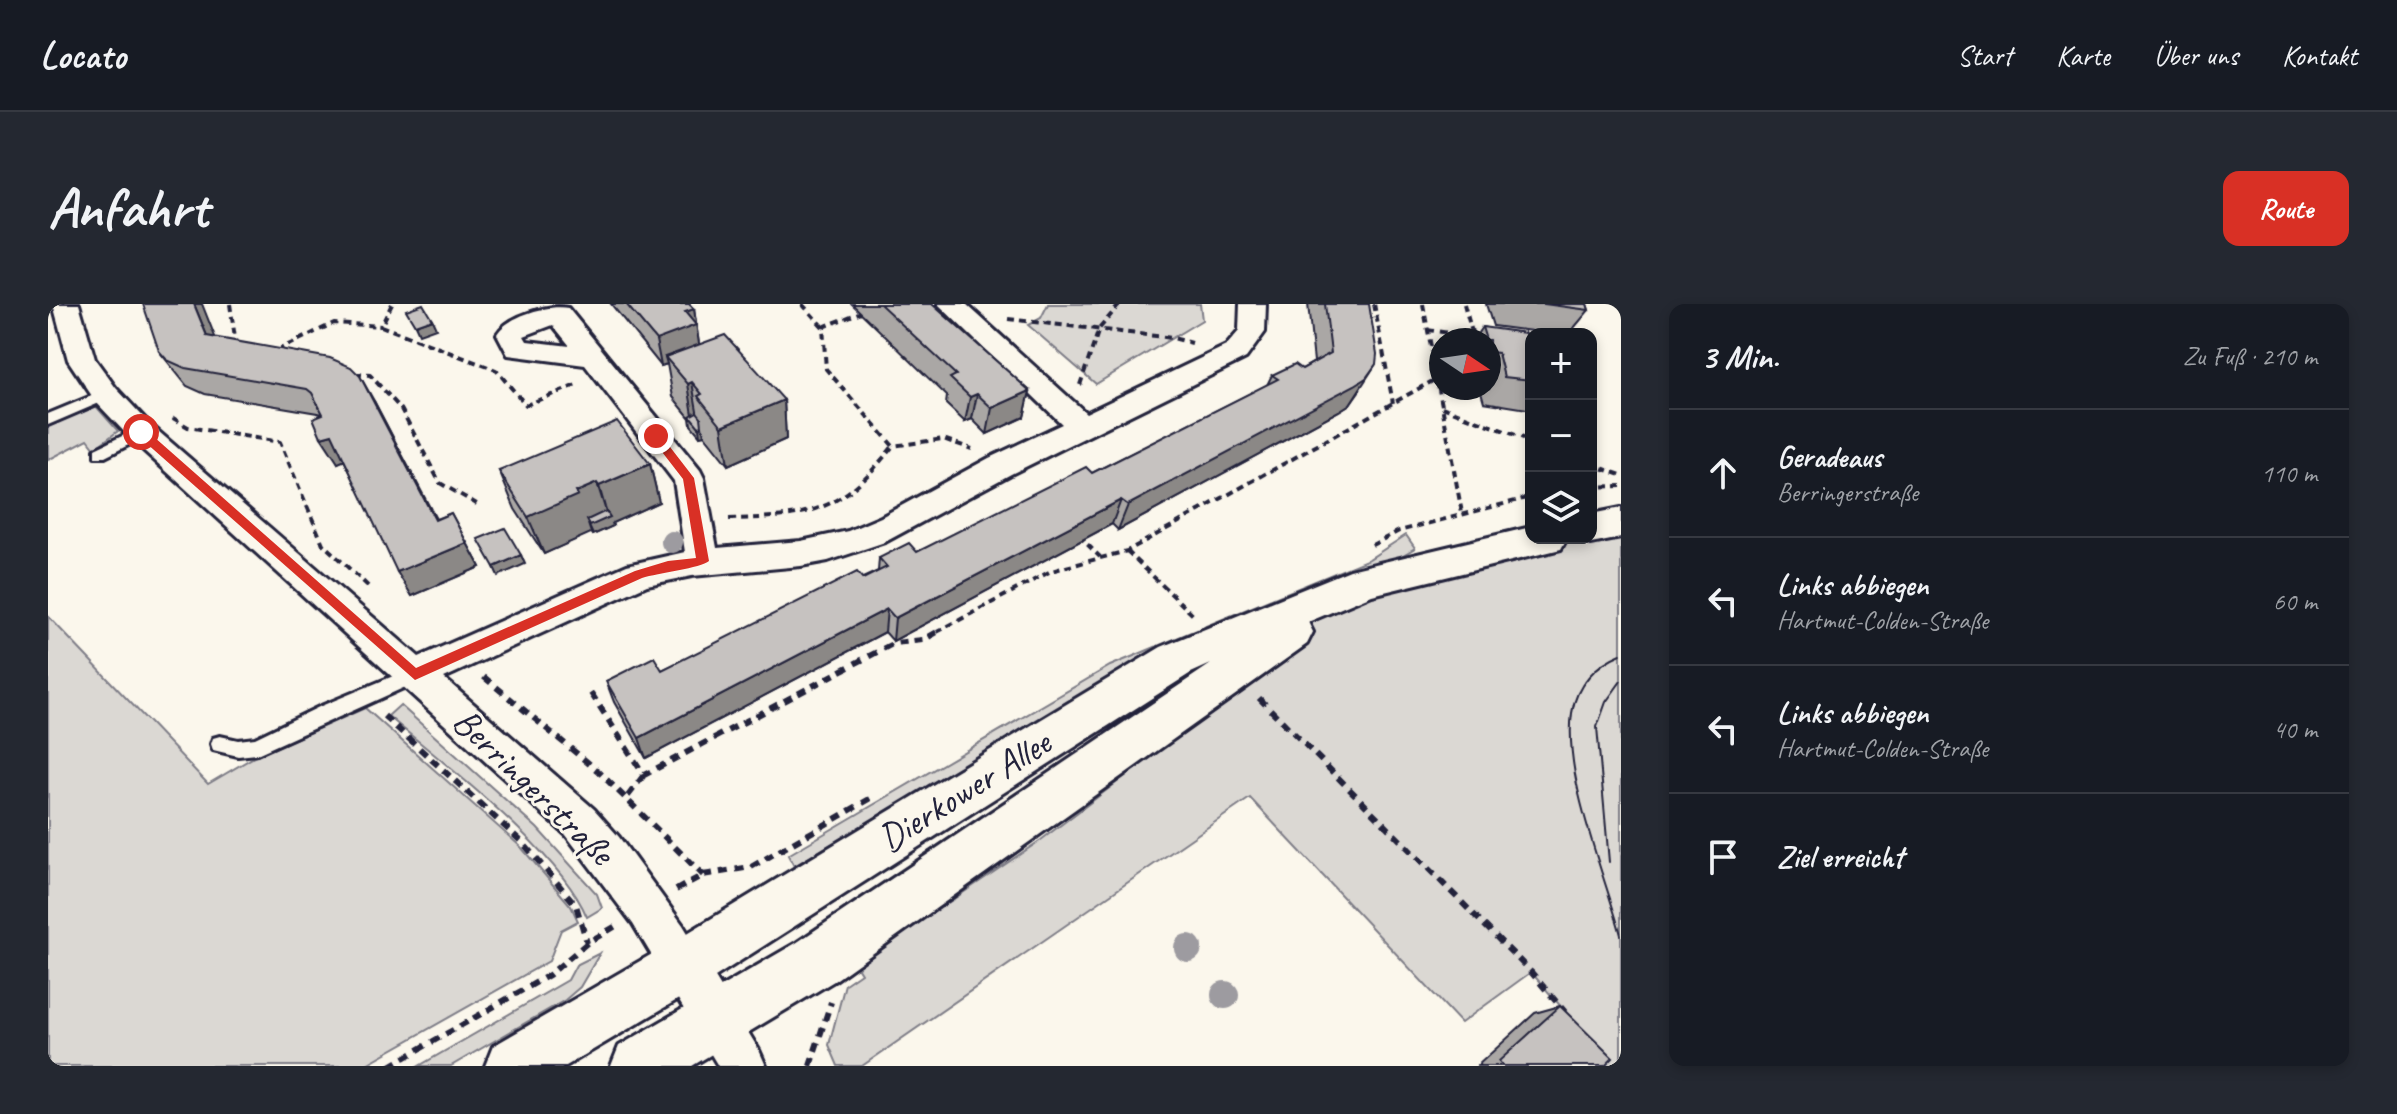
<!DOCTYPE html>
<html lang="de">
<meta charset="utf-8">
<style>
:root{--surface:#171b24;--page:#242831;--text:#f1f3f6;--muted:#9ea1a6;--line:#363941;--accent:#d93025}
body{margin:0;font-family:Caveat,sans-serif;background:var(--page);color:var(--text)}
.controls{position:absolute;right:24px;top:24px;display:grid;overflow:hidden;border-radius:16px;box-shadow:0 4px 12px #0003}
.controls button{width:72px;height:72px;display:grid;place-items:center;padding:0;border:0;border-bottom:2px solid var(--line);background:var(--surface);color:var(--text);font:40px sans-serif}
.compass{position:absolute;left:1381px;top:24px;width:72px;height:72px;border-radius:50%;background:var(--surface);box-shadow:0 4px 12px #0003;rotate:103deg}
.stop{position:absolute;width:24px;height:24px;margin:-18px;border:6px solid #d93025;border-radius:50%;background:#fff}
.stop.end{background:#d93025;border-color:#fff;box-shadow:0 2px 8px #0008}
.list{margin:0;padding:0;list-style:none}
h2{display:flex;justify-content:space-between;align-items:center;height:104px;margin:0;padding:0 32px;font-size:34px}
h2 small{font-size:26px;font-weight:400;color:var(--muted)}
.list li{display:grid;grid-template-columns:52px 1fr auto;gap:24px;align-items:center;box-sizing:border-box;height:128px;padding:0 32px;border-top:2px solid var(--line)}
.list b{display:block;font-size:30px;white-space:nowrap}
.list p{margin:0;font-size:26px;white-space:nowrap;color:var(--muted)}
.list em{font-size:26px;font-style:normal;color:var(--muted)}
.icon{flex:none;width:44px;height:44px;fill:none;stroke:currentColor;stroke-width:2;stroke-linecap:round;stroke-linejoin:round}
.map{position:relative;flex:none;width:1573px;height:762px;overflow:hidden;border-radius:16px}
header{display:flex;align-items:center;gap:48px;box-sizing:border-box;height:112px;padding:0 40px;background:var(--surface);border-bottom:2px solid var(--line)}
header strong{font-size:38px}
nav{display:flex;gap:44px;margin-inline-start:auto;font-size:28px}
.intro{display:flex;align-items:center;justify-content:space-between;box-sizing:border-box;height:192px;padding:0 48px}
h1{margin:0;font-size:56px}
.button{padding:20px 36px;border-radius:16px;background:var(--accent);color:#fff;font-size:28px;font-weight:700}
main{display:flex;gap:48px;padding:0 48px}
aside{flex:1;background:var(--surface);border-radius:16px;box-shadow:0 4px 12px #0003}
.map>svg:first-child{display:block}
</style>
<header>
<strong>Locato</strong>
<nav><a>Start</a><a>Karte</a><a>Über uns</a><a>Kontakt</a></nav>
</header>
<div class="intro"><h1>Anfahrt</h1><a class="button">Route</a></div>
<main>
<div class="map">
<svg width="1573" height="762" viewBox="0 0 1573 762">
<rect width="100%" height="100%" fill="#fbf7ec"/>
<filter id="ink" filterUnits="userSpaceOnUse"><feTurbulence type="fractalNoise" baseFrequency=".0125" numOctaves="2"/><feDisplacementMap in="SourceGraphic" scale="16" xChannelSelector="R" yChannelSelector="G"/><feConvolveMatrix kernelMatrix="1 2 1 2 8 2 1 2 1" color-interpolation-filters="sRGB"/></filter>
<g filter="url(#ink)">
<!-- green -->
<g fill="#dbd8d3" stroke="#7e7d87" stroke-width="2">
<polygon points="1000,0 1152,0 1154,16 1048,80 980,21 993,14"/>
<polygon points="46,100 70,127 47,144 40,135 0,156 0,120"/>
<polygon points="1573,219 1573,762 1551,762 1530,722 1483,668 1413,719 1202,494 814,762 790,762 781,741 797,680 813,669 808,661 993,536 1197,381 1185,368 1263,315 1313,289 1499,234 1543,234"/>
<polygon points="1358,231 1367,244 1336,262 1164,330 1158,322 1321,255"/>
<polygon points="0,312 160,480 206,453 317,404 473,543 523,602 530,617 513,626 501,657 315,762 0,762"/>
<polygon points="1143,328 1149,335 1067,374 746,562 740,551 1062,362"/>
<path d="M352 401 489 524 549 590 554 604 539 613C512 547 396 460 340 412Z"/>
<polygon points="552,649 532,683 517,696 403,762 371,762 520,676 528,661"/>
</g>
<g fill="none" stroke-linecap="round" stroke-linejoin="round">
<defs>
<g id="lane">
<polygon points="58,86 65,91 63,94 0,121 0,110"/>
<polygon points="93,123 98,124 98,132 57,153 47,153 47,145"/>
<polygon points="367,363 373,366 376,371 373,376 209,450 190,452 165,446 163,440 165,434 172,432 190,436 207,434 273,402"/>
</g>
<path id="street" d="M5 0H31L47 55 68 84 103 121 371 353 579 261 637 248 626 177 537 61 460 51 449 30C460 12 500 0 520 4L652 166 656 174 669 244 753 237 800 227 833 213 941 154 1014 120 890 0H918L1038 109 1178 42 1191 27 1192 0H1218L1217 28 1198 54 963 170 837 238 780 257 753 262 644 272 599 281 396 374 546 505 571 533 635 621 711 746 718 762H670L585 620 518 531 83 135 48 98 20 56ZM505 21 522 42 479 37 476 32Z"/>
<g id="secondary">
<polygon points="1573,204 1573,234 1543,240 1529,235 1543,234 1543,210"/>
<polygon points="1483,223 1483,234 1519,234 1513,245 1324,291 1260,318 1265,328 1259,340 786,677 644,762 563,762 571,742 748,639 1163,360 1143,369 656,680 518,762 437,762 445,742 618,642 1113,343 1302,266"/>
</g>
</defs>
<!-- lane casing -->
<use href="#lane" stroke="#22223b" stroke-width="6"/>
<!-- street casing -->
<use href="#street" stroke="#22223b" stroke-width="6"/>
<!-- secondary casing -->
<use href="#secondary" stroke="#22223b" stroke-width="6"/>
<!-- path-far1 -->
<g stroke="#22223b" stroke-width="4" stroke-dasharray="7 5" stroke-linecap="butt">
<polyline points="182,0 188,41"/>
<polyline points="344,0 333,22 448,66 478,101 531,80"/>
<polyline points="754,0 775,23 778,65 845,142 895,135 924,145"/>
<polyline points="1326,0 1345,99"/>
<polyline points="1375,0 1414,209"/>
<polyline points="1416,0 1425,32"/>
<polyline points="960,15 1125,34 1144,39"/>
<polyline points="775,23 816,7"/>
<polyline points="1379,26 1434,33"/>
<polyline points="231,49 234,44 286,19 333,22"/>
<polyline points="307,70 322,71 353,105 392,179 432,202"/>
<polyline points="1032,81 1051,25 1072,0"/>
<polyline points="1394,103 1483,137"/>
<polyline points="125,114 140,123 232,138 275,240 322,284"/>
<polyline points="1543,160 1573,171"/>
<polyline points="1543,183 1573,182"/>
<path d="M681 215C763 213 792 209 845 142"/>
<polyline points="1031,232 1052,253"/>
<polyline points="1324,241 1351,227 1483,193"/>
<polyline points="1079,247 1146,312"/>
<polyline points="889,328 1003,267 1079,247 1388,75"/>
</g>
<!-- path -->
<g stroke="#22223b" stroke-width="6" stroke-dasharray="9 7" stroke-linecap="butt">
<polyline points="436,373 550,467 655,571"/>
<polyline points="543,389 596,471 846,339 875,336 893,326"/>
<polyline points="1211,394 1483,668 1517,708"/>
<polyline points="336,412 475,539 528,601 539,639"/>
<polyline points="580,492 596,471"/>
<polyline points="628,586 655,571 703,563 827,492"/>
<polyline points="342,762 501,671 539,639 568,622"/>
<polyline points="762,762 783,698"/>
</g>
<!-- lane -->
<use href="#lane" fill="#fbf7ec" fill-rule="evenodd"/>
<!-- street -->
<use href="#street" fill="#fbf7ec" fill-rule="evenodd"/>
<!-- secondary -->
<use href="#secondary" fill="#fbf7ec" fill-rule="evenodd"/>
<!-- tram -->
<g stroke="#22223b" stroke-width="2">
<path d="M1573 350C1548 360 1528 381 1524 409 1515 471 1556 569 1573 631"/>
<polyline points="1561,558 1549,423 1558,398 1573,377"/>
</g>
</g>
<!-- trees -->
<g fill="#9d9ba0">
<circle cx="624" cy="238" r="11"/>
<circle cx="1140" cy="644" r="14"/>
<circle cx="1177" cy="691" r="14"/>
</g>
<!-- wall -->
<g fill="#aaa7a5" stroke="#22223b" stroke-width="2">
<polygon points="563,0 641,0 646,5 651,40 736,96 738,135 680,161 656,131 652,132 643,121 642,114 625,93 619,60 613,62"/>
<polygon points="804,0 884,0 982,87 976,113 939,130 924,115 917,118 898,100 899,92"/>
<polygon points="1260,0 1321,0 1312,86 1302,100 1291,107 1070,226 1064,220 845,337 837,328 598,454 566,398 558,377 614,366 830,267 831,254 869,248 1044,169 1219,81 1224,71 1254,65 1266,58"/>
<polygon points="1438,0 1539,0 1541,6 1521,30 1507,30 1445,22"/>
<polygon points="1434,23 1483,34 1483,100 1479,105 1436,98 1432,84 1441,84 1441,36 1425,36"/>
<polygon points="168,34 326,97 388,215 403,209 432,263 364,292 296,156 290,159 275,110 157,90 139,82 111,47"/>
<polygon points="602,160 611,198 564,219 565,222 545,231 543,228 496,250 467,205 451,167"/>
<polygon points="1512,702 1557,762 1429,762 1487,709"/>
</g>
<!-- shaded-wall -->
<g fill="#8b8886" stroke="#22223b" stroke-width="2">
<polygon points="146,0 154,0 177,58 159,32"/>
<polygon points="646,5 652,47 617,53 619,60 613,62 608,36 637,8"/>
<polygon points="384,15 388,24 371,30 367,21"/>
<polygon points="1328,60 1302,100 1291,107 1070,226 1080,201"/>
<polygon points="312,72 326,97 400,240 387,216"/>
<polygon points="644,78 651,118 646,117 640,80"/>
<polygon points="982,87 976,113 939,130 944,104"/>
<polygon points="929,90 924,115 917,118 922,93"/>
<polygon points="736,96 738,135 680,161 674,122"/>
<polygon points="654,122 656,131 652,132 651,123"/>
<polygon points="284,130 300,155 290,159 273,133"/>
<polygon points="602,160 611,198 564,219 565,222 545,231 540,220 543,229 496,250 480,213 528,188 549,179 560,214 551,182"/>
<polygon points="1073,196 1064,220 845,337 847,314"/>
<polygon points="419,239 432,263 364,292 349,268"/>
<polygon points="473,251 477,260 450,272 446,263"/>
<polygon points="839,305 837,328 598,454 591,434"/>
</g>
<!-- building -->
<g fill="#c6c2c0" stroke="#22223b" stroke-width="2">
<polygon points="95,0 146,0 159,32 282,54 303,63 312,72 387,216 403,209 419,239 349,268 284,130 273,133 265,114 275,110 264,89 259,85 137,64 119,56 111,47"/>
<polygon points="375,0 384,15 367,21 358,6"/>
<polygon points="578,0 641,0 646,5 637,8 648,21 608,36"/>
<polygon points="832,0 884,0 982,87 944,104 929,90 922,93 902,74 908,71"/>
<polygon points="1277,0 1321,0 1329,50 1328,60 1318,74 1307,81 1080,201 1073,196 847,314 839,305 591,434 558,377 606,353 614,366 809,268 815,275 839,263 831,254 861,239 869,248 1038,163 1044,169 1230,75 1224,71 1247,60 1254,65 1283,49"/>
<polygon points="1496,0 1539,0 1541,6"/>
<polygon points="1434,23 1477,29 1479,34 1483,34 1483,76 1456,73 1450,49 1441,48 1441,36 1438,36"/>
<polygon points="677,31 736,96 674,122 650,92 654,90 644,78 640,80 617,53"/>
<polygon points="649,108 653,113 654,122 651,123 642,112"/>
<polygon points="569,117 602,160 551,182 549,179 528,188 530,191 480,213 451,167"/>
<polygon points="558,207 562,213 542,222 539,216"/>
<polygon points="457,224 473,251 446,263 430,235"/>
<polygon points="1512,702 1565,754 1557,762 1455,762 1451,757"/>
</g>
</g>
<!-- route -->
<path fill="#d93025" d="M89 125H97L368 364 587 267 620 257 648 254 635 175 604 135V130H612L646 174 661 257C653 264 610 269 594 274L367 376 89 131Z"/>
<g text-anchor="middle" stroke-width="6" stroke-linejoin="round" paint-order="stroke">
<!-- street labels -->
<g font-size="38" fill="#22223b" stroke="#fbf7ec">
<text transform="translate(486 482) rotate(44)" y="13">Berringerstraße</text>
<text transform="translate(916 486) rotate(-32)" y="13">Dierkower Allee</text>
</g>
</g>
</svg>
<div class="controls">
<button>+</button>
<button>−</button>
<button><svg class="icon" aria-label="layers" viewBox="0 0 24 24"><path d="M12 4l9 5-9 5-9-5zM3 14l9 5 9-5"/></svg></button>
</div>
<svg class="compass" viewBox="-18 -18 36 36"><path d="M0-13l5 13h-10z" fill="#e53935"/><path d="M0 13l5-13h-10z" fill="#9ea1a6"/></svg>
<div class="stop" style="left:93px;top:128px"></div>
<div class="stop end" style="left:608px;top:132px"></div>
</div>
<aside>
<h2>3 Min.<small>Zu Fuß · 210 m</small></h2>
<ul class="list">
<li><svg class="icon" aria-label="ahead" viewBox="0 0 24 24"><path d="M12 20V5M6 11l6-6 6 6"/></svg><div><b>Geradeaus</b><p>Berringerstraße</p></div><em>110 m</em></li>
<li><svg class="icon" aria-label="left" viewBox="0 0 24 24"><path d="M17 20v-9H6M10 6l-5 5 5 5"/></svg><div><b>Links abbiegen</b><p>Hartmut-Colden-Straße</p></div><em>60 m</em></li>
<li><svg class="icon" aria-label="left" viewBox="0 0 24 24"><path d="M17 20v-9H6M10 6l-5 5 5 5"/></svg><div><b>Links abbiegen</b><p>Hartmut-Colden-Straße</p></div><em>40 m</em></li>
<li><svg class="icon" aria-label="arrive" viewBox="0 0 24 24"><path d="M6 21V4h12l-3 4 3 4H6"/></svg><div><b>Ziel erreicht</b></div></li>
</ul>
</aside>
</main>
